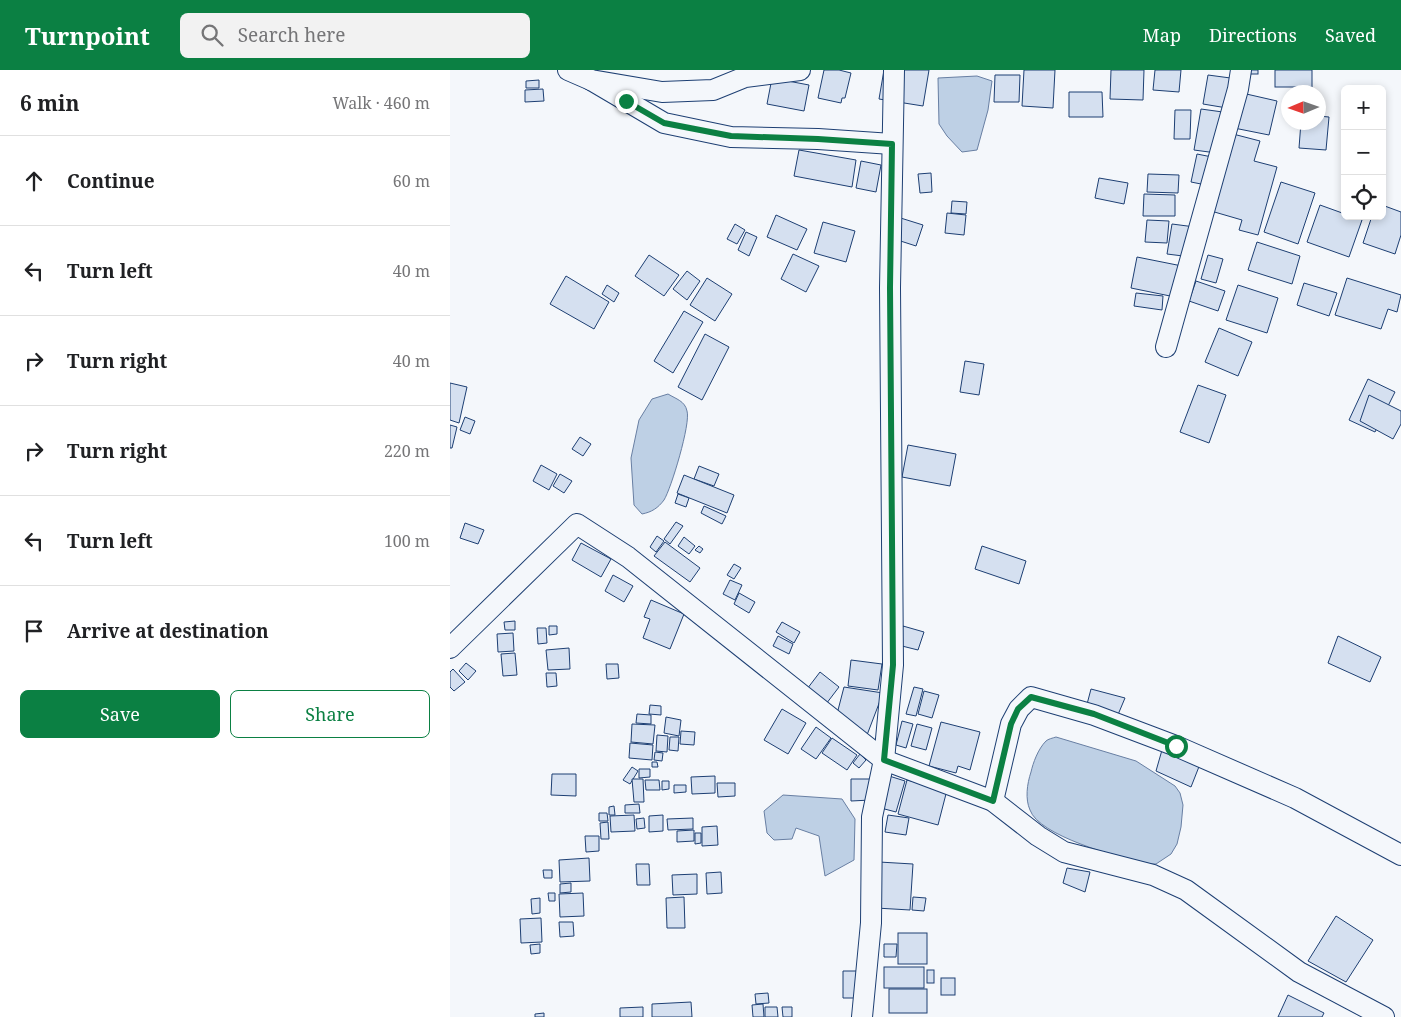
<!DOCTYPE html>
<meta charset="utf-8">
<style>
:root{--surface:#fff;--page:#f2f2f2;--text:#202124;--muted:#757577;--line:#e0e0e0;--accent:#0b8043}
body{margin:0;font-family:"Noto Serif",serif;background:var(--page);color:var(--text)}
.controls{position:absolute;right:15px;top:15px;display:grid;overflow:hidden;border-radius:8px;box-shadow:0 2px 8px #0003}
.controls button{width:45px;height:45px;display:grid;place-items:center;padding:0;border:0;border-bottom:1px solid var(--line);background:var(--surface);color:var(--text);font:25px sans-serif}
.compass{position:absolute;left:831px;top:15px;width:45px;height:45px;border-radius:50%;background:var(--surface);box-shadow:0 2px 8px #0003;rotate:268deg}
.stop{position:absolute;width:15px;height:15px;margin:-11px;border:4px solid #0b8043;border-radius:50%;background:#fff}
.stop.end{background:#0b8043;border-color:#fff;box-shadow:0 1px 5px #0008}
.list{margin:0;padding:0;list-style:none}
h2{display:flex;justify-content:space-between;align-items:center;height:65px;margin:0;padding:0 20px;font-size:21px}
h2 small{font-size:16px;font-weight:400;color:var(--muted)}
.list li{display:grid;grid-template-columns:32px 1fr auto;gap:15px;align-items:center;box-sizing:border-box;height:90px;padding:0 20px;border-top:1px solid var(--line)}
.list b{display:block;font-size:19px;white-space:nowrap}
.list em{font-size:16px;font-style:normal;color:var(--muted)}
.actions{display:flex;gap:10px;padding:15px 20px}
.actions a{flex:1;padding:11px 0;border:1px solid var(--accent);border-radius:8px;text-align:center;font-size:18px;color:var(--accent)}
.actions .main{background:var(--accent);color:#fff}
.icon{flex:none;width:28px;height:28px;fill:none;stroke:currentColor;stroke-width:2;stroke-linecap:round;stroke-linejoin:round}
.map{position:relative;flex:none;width:951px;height:947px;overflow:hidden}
header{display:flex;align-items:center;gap:30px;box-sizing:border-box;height:70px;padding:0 25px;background:var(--accent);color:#fff}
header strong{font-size:24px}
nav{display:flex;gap:28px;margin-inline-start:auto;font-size:18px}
.search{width:350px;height:45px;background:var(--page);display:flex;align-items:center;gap:12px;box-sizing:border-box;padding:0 18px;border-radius:8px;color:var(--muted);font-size:19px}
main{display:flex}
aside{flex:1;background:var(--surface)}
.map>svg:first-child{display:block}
</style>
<header>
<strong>Turnpoint</strong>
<div class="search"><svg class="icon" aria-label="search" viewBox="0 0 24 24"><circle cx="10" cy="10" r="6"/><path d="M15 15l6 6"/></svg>Search here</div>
<nav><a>Map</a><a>Directions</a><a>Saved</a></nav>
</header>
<main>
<aside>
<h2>6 min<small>Walk · 460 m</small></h2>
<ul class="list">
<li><svg class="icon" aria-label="ahead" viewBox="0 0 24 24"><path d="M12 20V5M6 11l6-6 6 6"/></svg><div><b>Continue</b></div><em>60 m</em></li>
<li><svg class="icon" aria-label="left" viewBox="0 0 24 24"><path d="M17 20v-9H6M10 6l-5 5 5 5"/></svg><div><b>Turn left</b></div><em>40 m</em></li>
<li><svg class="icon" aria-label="right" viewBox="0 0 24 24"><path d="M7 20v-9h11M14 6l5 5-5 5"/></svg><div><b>Turn right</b></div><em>40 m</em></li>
<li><svg class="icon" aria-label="right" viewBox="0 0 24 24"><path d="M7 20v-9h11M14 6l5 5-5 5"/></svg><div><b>Turn right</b></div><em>220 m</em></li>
<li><svg class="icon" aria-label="left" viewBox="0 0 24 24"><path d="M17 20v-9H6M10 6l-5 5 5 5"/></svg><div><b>Turn left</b></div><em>100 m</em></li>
<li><svg class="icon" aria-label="arrive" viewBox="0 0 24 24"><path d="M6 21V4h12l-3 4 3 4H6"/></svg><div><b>Arrive at destination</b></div></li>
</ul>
<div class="actions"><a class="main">Save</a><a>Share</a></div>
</aside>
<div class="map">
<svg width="951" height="947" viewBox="0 0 951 947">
<rect width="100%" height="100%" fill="#f4f7fb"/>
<!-- water -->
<g fill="#bed0e5" stroke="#687fa3">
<polygon points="527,6 542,11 538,40 527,80 512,82 497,66 489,54 488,8"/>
<path d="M218 324C226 329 235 331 237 341 241 353 221 419 214 430 208 438 202 442 192 444L184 435 181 388 189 350 202 329Z"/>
<path d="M606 667 686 691 725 716 730 723 733 735 731 757 727 774 721 784 706 794H692C667 786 589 766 580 740 575 729 577 714 581 702 583 693 588 679 596 671 598 669 603 668 606 667Z"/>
<polygon points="333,725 392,729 405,749 404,790 375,806 369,766 346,758 342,769 324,770 317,763 314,741"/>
</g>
<!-- building -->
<g fill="#d5e0f0" stroke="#1d3f73">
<polygon points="374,0 389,0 401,3 395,28 392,28 391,33 368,28"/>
<polygon points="434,0 479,0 473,36 429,29"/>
<polygon points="574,0 605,0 603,38 572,36"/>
<polygon points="661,0 694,0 693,30 660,29"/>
<polygon points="705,0 731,0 729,22 703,20"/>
<rect x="782" y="0" width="26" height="4"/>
<rect x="825" y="0" width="37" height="17"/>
<polygon points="545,5 570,5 569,32 544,32"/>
<polygon points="758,5 788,9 783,39 753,34"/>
<polygon points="322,8 359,15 354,41 317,34"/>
<polygon points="89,10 89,18 76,18 76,11"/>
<polygon points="93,19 94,31 75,32 75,20"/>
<polygon points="619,22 652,22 653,47 619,47"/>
<polygon points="792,23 827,31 819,65 784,58"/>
<polygon points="751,39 780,43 774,84 744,80"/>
<polygon points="725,40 741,40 740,69 724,69"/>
<polygon points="868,46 879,47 876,80 849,78 851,52 868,52"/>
<polygon points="783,64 810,71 804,91 827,97 808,165 789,160 792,150 761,141"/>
<polygon points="349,80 406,90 402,117 344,106"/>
<polygon points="747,84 767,88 761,116 741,112"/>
<polygon points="411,91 431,95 426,122 406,118"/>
<polygon points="481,103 482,122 470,123 468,104"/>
<polygon points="698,104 729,105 728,123 697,122"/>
<polygon points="649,108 678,113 674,134 645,128"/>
<polygon points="831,112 865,123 848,174 814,162"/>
<polygon points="694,124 725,125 725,146 693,146"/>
<polygon points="502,131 517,132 516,144 501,143"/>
<polygon points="870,135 895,144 895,146 902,146 912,150 899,187 857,172"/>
<polygon points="932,135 951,142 951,165 945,184 913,173 922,146 932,146"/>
<polygon points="497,143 516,145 514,165 495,163"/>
<polygon points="326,145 357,159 347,180 317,167"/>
<polygon points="441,145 473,155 466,176 435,166"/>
<polygon points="697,150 719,151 717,173 695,172"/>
<polygon points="373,152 405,161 396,192 364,183"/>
<polygon points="285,154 295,160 287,174 277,169"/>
<polygon points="722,154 745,157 741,187 717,184"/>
<polygon points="296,162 307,167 299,186 288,180"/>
<polygon points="807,172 850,186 842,214 798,200"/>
<polygon points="343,184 369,196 356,222 331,209"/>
<polygon points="199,185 229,205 214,226 185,206"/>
<polygon points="758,185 773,189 766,213 751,209"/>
<polygon points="687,187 732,196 725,227 681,218"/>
<polygon points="237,201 250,211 237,230 223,219"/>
<polygon points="116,206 159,232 144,259 100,234"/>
<polygon points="257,208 282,224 265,251 240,235"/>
<polygon points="897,208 951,225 947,242 938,239 931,259 885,245"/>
<polygon points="746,211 775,221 768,241 739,231"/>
<polygon points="854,213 887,223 879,246 847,235"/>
<polygon points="157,215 169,223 164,232 152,224"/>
<polygon points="788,215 828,228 817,263 776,250"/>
<polygon points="686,223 713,226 712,240 684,236"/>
<polygon points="234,241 253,252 223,303 204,291"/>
<polygon points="769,258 802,272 788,306 755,292"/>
<polygon points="255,264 279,277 252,330 228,317"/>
<polygon points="515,291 534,294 529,325 510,322"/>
<polygon points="918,309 945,322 925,362 899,350"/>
<polygon points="0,313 17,317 9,353 0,350"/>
<polygon points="748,315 776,325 759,373 730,362"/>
<polygon points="919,325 951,341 951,354 943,369 910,351"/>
<polygon points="15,347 25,351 20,364 10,360"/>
<polygon points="0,355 7,357 2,378 0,378"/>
<polygon points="130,367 141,374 133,386 122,379"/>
<polygon points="458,375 506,384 500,416 452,407"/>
<polygon points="91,395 107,404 99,420 83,411"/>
<polygon points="249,396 269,404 264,416 244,409"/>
<polygon points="110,404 122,411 114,423 103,416"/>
<polygon points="234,405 284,425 277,443 227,423"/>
<polygon points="228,424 239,428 236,437 225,433"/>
<polygon points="254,436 276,446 272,454 251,443"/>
<polygon points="226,452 233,456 220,474 214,469"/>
<polygon points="15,453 34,460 28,474 10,468"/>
<polygon points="207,466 214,471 206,482 200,477"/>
<polygon points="234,467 245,476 239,484 228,476"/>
<polygon points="215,472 250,498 240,512 204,486"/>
<polygon points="131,473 161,489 151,507 122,490"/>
<polygon points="249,476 253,479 250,483 245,480"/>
<polygon points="532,476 576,491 569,514 525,499"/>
<polygon points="284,494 291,498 284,509 277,505"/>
<polygon points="163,505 183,516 174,532 155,521"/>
<polygon points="280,510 292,515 285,530 273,524"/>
<polygon points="289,523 305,532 299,543 284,534"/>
<polygon points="201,530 234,544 220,579 193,568 200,549 194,547"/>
<polygon points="65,551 65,560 55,560 54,552"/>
<polygon points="332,552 350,562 344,573 326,562"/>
<polygon points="99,556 107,556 107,564 99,565"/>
<polygon points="453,556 474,562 468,580 448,575"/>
<polygon points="87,558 96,558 97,573 88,574"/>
<polygon points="63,563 64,581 48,582 47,564"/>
<polygon points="328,566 343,574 339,584 323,576"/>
<polygon points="888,566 931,587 920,612 878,593"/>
<polygon points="119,578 120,599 98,600 96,580"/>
<polygon points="65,583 67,605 53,606 51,584"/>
<polygon points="401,590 432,594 428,620 398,616"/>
<polygon points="16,593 26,601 18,610 9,601"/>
<polygon points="156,594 168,594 169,608 157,609"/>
<polygon points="3,599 15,612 4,621 0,617 0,602"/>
<polygon points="370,602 389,617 373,638 354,623"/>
<polygon points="96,603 106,603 107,616 97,617"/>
<polygon points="394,617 433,623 417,665 387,644"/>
<polygon points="464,617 473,619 466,646 456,644"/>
<polygon points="641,619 675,628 667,647 636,638"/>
<polygon points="474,621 489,625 482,648 468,644"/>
<polygon points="200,635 211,636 211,645 199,644"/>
<polygon points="332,639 356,653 338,684 314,670"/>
<polygon points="187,644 201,645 201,654 186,653"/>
<polygon points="216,647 231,650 229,666 214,663"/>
<polygon points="452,651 463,654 456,678 446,675"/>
<polygon points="491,652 530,662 520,700 508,696 506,703 479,696"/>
<polygon points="182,654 205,655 203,674 181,672"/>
<polygon points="467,654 482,658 476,680 461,676"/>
<polygon points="366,657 381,668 366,689 351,679"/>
<polygon points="231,661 245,662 244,675 230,674"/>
<polygon points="207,665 218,666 217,682 206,681"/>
<polygon points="220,667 229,667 228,681 219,680"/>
<polygon points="382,668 407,685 397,700 372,683"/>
<polygon points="180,673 203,675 202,690 179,688"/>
<polygon points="714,673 752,689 741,717 706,701"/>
<polygon points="205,682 213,683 212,691 204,690"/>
<polygon points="410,684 416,690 409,698 403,693"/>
<polygon points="202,692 207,692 208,697 202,697"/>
<polygon points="182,697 188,701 180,714 173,710"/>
<polygon points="189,699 200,699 200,707 189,708"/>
<polygon points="102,704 126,704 126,726 101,725"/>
<polygon points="436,705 455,711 446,742 427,737"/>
<polygon points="265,706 265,723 242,724 241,707"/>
<polygon points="182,709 193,709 194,732 184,732"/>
<polygon points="401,709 421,709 421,730 401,731"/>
<polygon points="195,710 209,710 210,720 196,720"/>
<polygon points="457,710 497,720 488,755 448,744"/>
<polygon points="212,711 219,711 219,719 212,720"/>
<polygon points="267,713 285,713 285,726 268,727"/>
<polygon points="224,715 236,715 236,722 224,723"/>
<polygon points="189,734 190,743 175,743 175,735"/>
<polygon points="164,736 165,745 159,745 159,737"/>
<polygon points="149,743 157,743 158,751 149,751"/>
<polygon points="184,745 185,761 161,762 160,746"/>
<polygon points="213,745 213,761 199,762 199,746"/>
<polygon points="438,745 459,748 456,765 435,762"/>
<polygon points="194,748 195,758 187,759 186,749"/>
<polygon points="243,748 243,759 218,760 217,749"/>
<polygon points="158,752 159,769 151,769 150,753"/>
<polygon points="267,756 268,775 252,776 252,757"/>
<polygon points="244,760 244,771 227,772 227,761"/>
<polygon points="245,763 251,763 251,773 245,774"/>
<polygon points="135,766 149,766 149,781 136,782"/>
<polygon points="139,788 140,811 110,812 109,790"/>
<polygon points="429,792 463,794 460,840 426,838"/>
<polygon points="186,794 199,794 200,815 187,815"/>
<polygon points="617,798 640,802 635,822 613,813"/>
<polygon points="93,800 102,800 102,808 94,808"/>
<polygon points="271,802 272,823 257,824 256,803"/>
<polygon points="247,804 247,824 223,825 222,805"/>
<polygon points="121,813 121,822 110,823 110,814"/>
<polygon points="98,823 105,823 105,831 99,831"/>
<polygon points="133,823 134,846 110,847 109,824"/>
<polygon points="234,827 235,858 217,858 216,828"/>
<polygon points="463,827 476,828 474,841 462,840"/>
<polygon points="90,828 90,843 82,844 81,829"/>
<polygon points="886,846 923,870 896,912 858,891"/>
<polygon points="91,848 92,872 71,873 70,849"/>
<polygon points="109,852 123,852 124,866 110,867"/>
<rect x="448" y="863" width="29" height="31"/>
<polygon points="90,874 90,883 81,884 80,875"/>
<polygon points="434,874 447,874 446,887 434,887"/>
<rect x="434" y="897" width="40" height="21"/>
<rect x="477" y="900" width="7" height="13"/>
<polygon points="393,901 412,901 411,928 393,928"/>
<rect x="491" y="908" width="14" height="17"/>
<rect x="439" y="919" width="38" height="24"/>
<polygon points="318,923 319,933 306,934 305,924"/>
<polygon points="838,925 874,943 872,947 828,947"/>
<polygon points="241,932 242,947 202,947 202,934"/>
<polygon points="313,934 314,947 303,947 302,935"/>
<polygon points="193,937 193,947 170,947 170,938"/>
<polygon points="315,937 327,937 328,947 315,947"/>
<polygon points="332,937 342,937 342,947 333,947"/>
<polygon points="94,943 94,947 85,947 85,944"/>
</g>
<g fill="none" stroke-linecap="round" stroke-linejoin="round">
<defs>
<g id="minor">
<polyline points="118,0 141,10 212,22 263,20 295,7 350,0"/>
<polyline points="141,10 214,53 281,67 368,69 442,74"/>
<polyline points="716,277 788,19 791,0"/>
<polyline points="0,578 127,454 178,487 434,690 543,731 588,766 614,782 703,805 736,820 849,902 934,947"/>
<polyline points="543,731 561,654 569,639 581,627 644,645 726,676 845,728 951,785"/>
<polyline points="412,947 421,853 422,747 434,690 443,595 440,218 444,0"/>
</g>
</defs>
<!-- minor casing -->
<use href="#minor" stroke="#1d3f73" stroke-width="22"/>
<!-- minor -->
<use href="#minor" stroke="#f4f7fb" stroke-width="20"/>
</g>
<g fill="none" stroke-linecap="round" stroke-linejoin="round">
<!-- route -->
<polyline stroke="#0b8043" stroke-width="6" points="176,31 214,53 281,66 368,69 442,74 440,218 443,595 434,690 543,731 561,654 568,639 581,627 644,644 726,676"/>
</g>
</svg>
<div class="controls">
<button>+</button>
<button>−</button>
<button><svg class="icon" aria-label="locate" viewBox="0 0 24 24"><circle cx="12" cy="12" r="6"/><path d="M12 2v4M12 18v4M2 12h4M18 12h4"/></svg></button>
</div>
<svg class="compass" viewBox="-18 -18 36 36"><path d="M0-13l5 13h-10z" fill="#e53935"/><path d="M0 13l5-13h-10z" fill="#757577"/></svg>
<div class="stop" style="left:726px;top:676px"></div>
<div class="stop end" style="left:176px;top:31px"></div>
</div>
</main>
